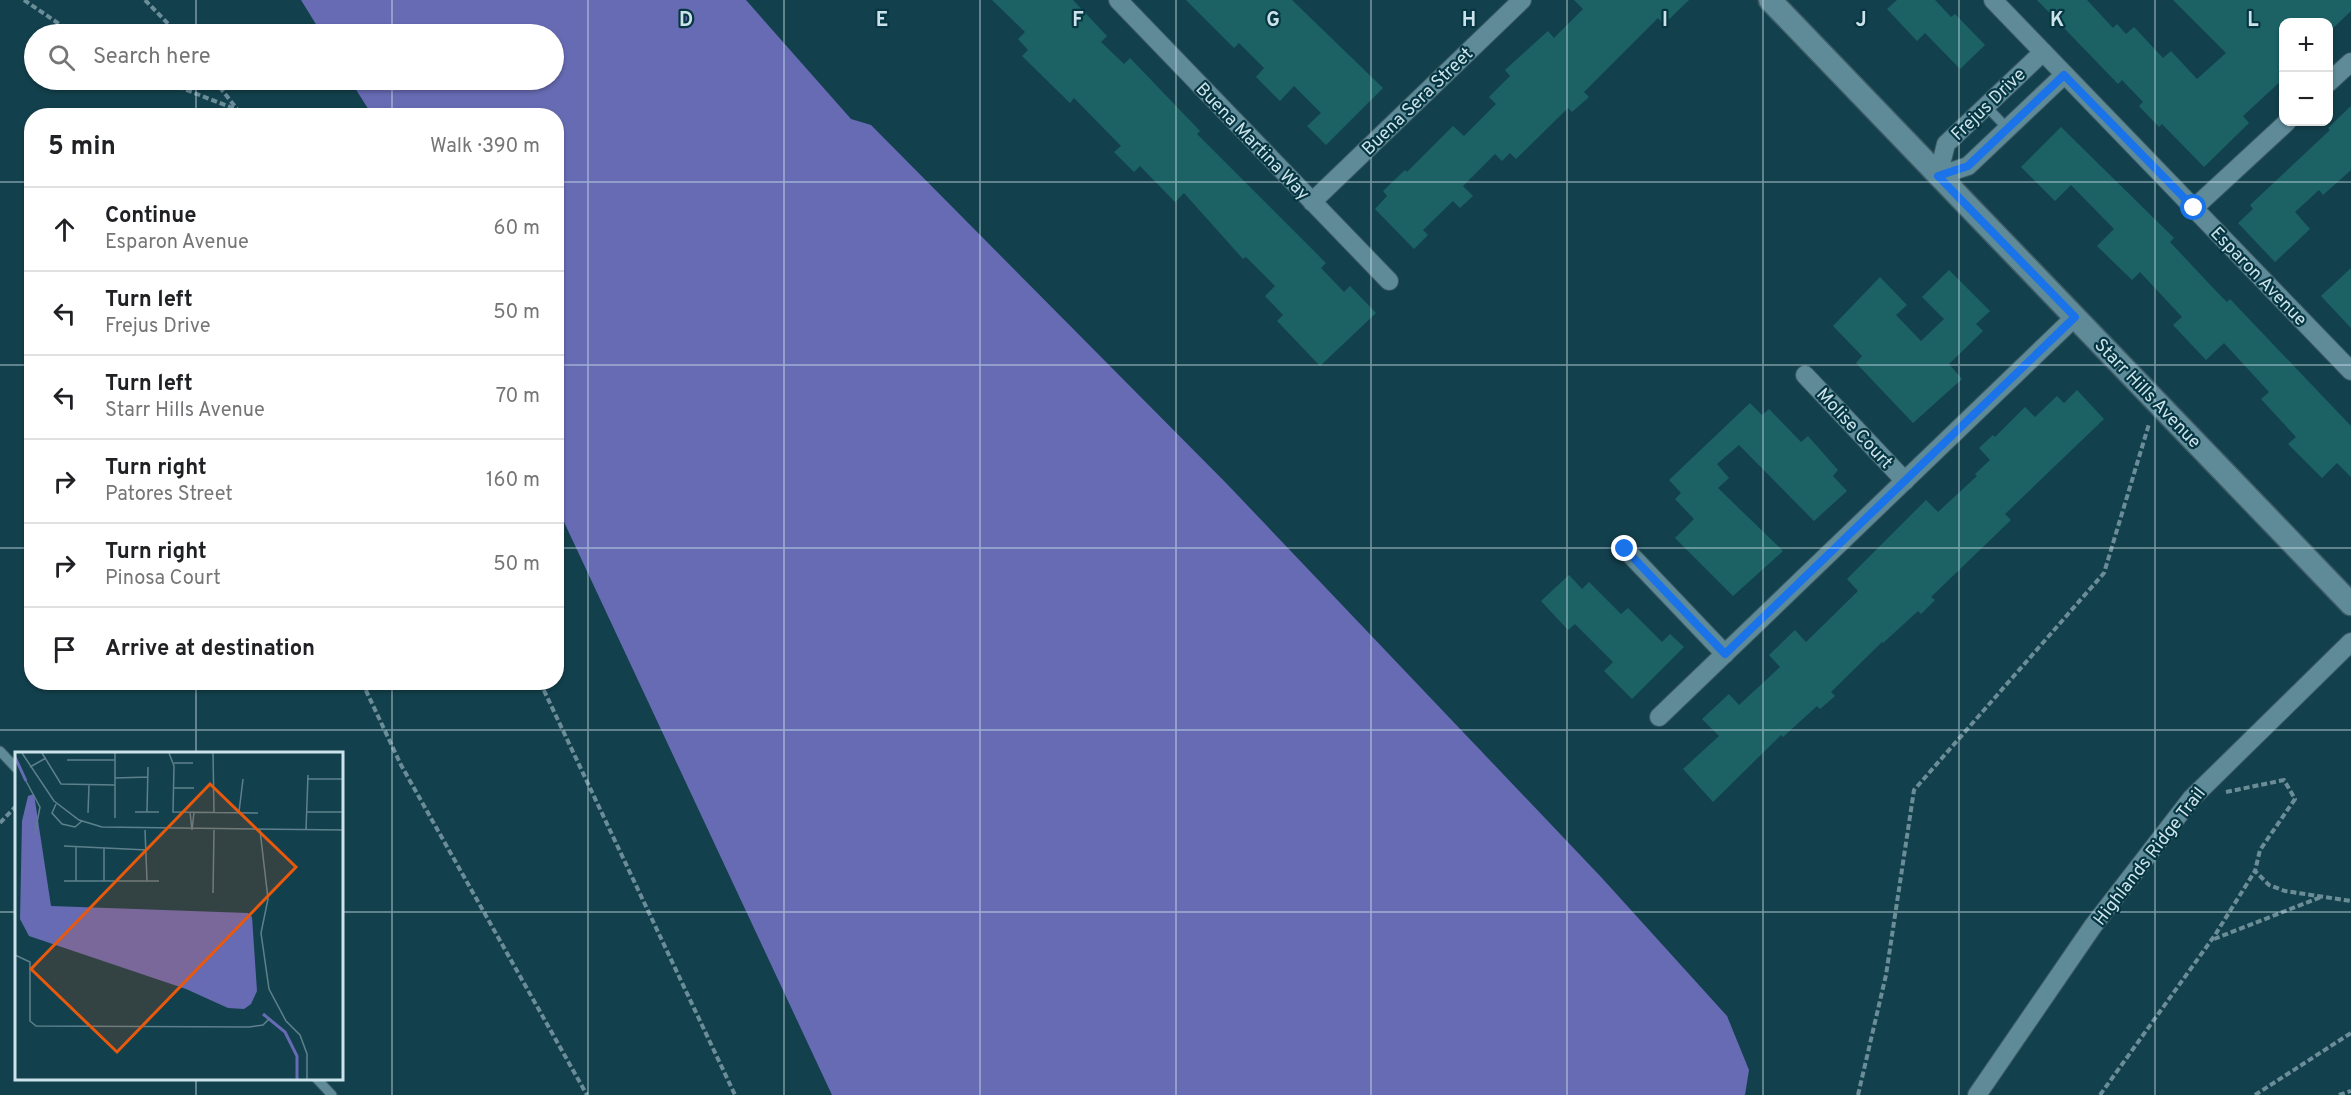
<!DOCTYPE html>
<meta charset="utf-8">
<style>
:root{--surface:#fff;--page:#f6f6f6;--text:#202124;--muted:#757577;--line:#e0e0e0}
body{margin:0;font-family:Overpass,sans-serif;background:var(--page);color:var(--text)}
.controls{position:absolute;right:18px;top:18px;display:grid;overflow:hidden;border-radius:12px;box-shadow:0 2px 4px #0004}
.controls button{width:54px;height:54px;display:grid;place-items:center;padding:0;border:0;border-bottom:2px solid var(--line);background:var(--surface);color:var(--text);font:30px sans-serif}
.stop{position:absolute;width:18px;height:18px;margin:-14px;border:4px solid #1a73e8;border-radius:50%;background:#fff}
.stop.end{background:#1a73e8;border-color:#fff;box-shadow:0 2px 6px #0008}
.list{margin:0;padding:0;list-style:none}
h2{display:flex;justify-content:space-between;align-items:center;height:78px;margin:0;padding:0 24px;font-size:26px}
h2 small{font-size:20px;font-weight:400;color:var(--muted)}
.list li{display:grid;grid-template-columns:39px 1fr auto;gap:18px;align-items:center;box-sizing:border-box;height:84px;padding:0 24px;border-top:2px solid var(--line)}
.list b{display:block;font-size:22px;white-space:nowrap}
.list p{margin:0;font-size:20px;white-space:nowrap;color:var(--muted)}
.list em{font-size:20px;font-style:normal;color:var(--muted)}
.icon{flex:none;width:33px;height:33px;fill:none;stroke:currentColor;stroke-width:2;stroke-linecap:round;stroke-linejoin:round}
.map{position:relative;flex:none;width:2351px;height:1095px;overflow:hidden}
.search{position:absolute;background:var(--surface);box-shadow:0 2px 4px #0004;left:24px;top:24px;width:540px;height:66px;display:flex;align-items:center;gap:15px;box-sizing:border-box;padding:0 21px;border-radius:33px;color:var(--muted);font-size:22px}
.panel{position:absolute;background:var(--surface);box-shadow:0 2px 4px #0004;left:24px;top:108px;width:540px;height:582px;border-radius:24px}
.map>svg:first-child{display:block}
</style>
<div class="map">
<svg width="2351" height="1095" viewBox="0 0 2351 1095">
<rect width="100%" height="100%" fill="#13404d"/>
<!-- water -->
<polygon fill="#676bb3" points="301,0 746,0 851,119 871,125 1227,484 1601,877 1727,1016 1749,1070 1745,1095 832,1095 557,507 556,116 372,115 350,80 554,80 554,34 322,34"/>
<!-- building -->
<g fill="#1c6265">
<polygon points="992,0 1073,0 1107,36 1101,42 1124,64 1130,58 1155,84 1200,131 1197,134 1326,263 1321,268 1344,292 1350,286 1376,313 1320,366 1277,321 1283,315 1265,296 1275,286 1246,257 1243,259 1184,193 1175,202 1140,166 1134,172 1114,152 1121,146 1074,98 1070,103 1022,56 1028,50 1018,39 1025,32"/>
<polygon points="1186,0 1292,0 1383,88 1326,145 1307,126 1321,113 1294,86 1280,101 1256,77 1264,68 1239,43 1234,48"/>
<polygon points="1574,0 1689,0 1664,24 1658,18 1584,92 1589,97 1572,112 1568,108 1516,159 1510,153 1502,161 1495,154 1463,186 1473,196 1460,208 1453,201 1423,230 1428,235 1414,249 1375,209 1387,196 1383,191 1405,170 1407,172 1453,126 1464,136 1496,104 1489,97 1510,76 1505,70 1548,31 1554,38 1583,9"/>
<polygon points="1897,0 1935,0 1951,17 1955,14 1985,45 1960,69 1925,33 1917,41 1887,9"/>
<polygon points="2037,0 2087,0 2113,28 2117,24 2126,34 2134,27 2163,58 2171,51 2197,79 2226,53 2173,0 2351,0 2351,11 2331,30 2328,22 2283,22 2283,79 2243,116 2249,123 2204,167 2162,124 2159,127 2139,106 2143,102 2122,80 2118,84"/>
<polygon points="2351,106 2351,170 2323,195 2319,190 2295,212 2310,229 2275,262 2238,223 2253,209 2250,205 2330,130 2328,128"/>
<polygon points="2061,127 2174,238 2170,242 2215,290 2227,302 2230,299 2351,426 2351,477 2337,463 2322,478 2288,444 2296,437 2261,399 2269,392 2224,343 2206,360 2173,325 2182,317 2140,272 2132,280 2097,246 2114,229 2071,185 2055,201 2021,167"/>
<polygon points="2351,268 2351,328 2321,296"/>
<polygon points="1949,270 1990,311 1976,324 1983,331 1949,364 1962,379 1913,423 1856,363 1862,356 1833,326 1880,277 1907,305 1896,315 1921,341 1944,319 1922,297"/>
<polygon points="2077,390 2104,419 2005,514 2011,520 1931,597 1935,600 1921,614 1918,611 1883,643 1882,642 1831,692 1835,696 1820,709 1817,706 1783,737 1781,735 1713,802 1683,769 1719,736 1702,719 1729,694 1739,705 1780,667 1769,655 1795,630 1806,642 1858,591 1847,579 1926,500 1938,512 1977,476 1975,474 1990,460 1979,448 1993,435 1995,437 2025,407 2035,417 2057,396 2064,403"/>
<polygon points="1750,403 1762,415 1769,409 1801,442 1808,436 1838,470 1833,476 1847,491 1814,521 1739,445 1717,464 1729,478 1718,488 1783,551 1733,596 1675,538 1694,519 1675,499 1681,493 1669,480"/>
<polygon points="1569,575 1582,589 1589,582 1621,614 1628,608 1662,642 1670,634 1684,647 1632,699 1604,671 1613,662 1575,624 1568,630 1541,601"/>
</g>
<g fill="none" stroke-linecap="round" stroke-linejoin="round">
<defs>
<g id="service">
<polyline points="1986,106 2007,128"/>
<polyline points="0,751 16,768"/>
<polyline points="316,1078 332,1095"/>
</g>
<g id="minor">
<polyline points="1118,0 1389,281"/>
<polyline points="1993,0 2351,371"/>
<polyline points="2328,83 2351,62"/>
<polyline points="1938,176 1946,144 2043,52"/>
<polyline points="1938,176 1968,166 2064,75"/>
<polyline points="1312,202 1522,0"/>
<polyline points="2194,208 2287,122"/>
<polyline points="1805,375 1905,481"/>
<polyline points="1625,549 1725,654"/>
<polyline points="1659,717 2075,317"/>
<polyline points="1977,1095 2093,926 2191,799 2351,642"/>
</g>
<polyline id="tertiary" points="1770,0 2351,604"/>
</defs>
<!-- service casing -->
<use href="#service" stroke="#3c5b64" stroke-width="11"/>
<!-- minor casing -->
<use href="#minor" stroke="#3c5b64" stroke-width="20"/>
<!-- tertiary casing -->
<use href="#tertiary" stroke="#3c5b64" stroke-width="25"/>
<!-- path -->
<g stroke="#6b8d98" stroke-width="4" stroke-dasharray="6 3" stroke-linecap="butt">
<polyline points="24,0 74,34"/>
<polyline points="145,0 178,34"/>
<polyline points="161,80 238,110 240,116"/>
<polyline points="214,80 237,109"/>
<polyline points="362,682 401,765 587,1095"/>
<polyline points="540,682 735,1095"/>
<polyline points="2226,792 2284,780 2295,799 2260,850 2255,871 2269,885 2285,891 2351,901"/>
<polyline points="0,823 16,806"/>
<polyline points="2214,939 2321,897"/>
<polyline points="1858,1095 1886,975 1914,790 2104,573 2149,424"/>
<polyline points="2100,1095 2215,935 2255,871"/>
<polyline points="2255,1095 2351,1033"/>
<polyline points="2339,1095 2351,1091"/>
</g>
<!-- service -->
<use href="#service" stroke="#5f8b99" stroke-width="9"/>
<!-- minor -->
<use href="#minor" stroke="#5f8b99" stroke-width="18"/>
<!-- tertiary -->
<use href="#tertiary" stroke="#5f8b99" stroke-width="22"/>
</g>
<g fill="none" stroke-linecap="round" stroke-linejoin="round">
<!-- route -->
<polyline stroke="#1a73e8" stroke-width="8" points="1625,549 1725,654 2075,317 1938,176 1968,166 2064,75 2194,208"/>
</g>
<!-- grid -->
<path fill="none" stroke="#cde3eb" stroke-width="1.5" stroke-opacity="0.55" d="M196 0V34M392 0V34M588 0V1095M784 0V1095M980 0V1095M1176 0V1095M1371 0V1095M1567 0V1095M1763 0V1095M1959 0V1095M2155 0V1095M196 80V116M392 80V116M0 182H32M556 182H2351M0 365H32M556 365H2351M0 548H32M556 548H2351M196 682V753M392 682V1095M0 730H2351M0 912H16M342 912H2351M196 1078V1095"/>
<g text-anchor="middle" stroke-width="4.5" stroke-linejoin="round" paint-order="stroke">
<!-- street labels -->
<g font-size="18" fill="#cde3eb" stroke="#053642">
<text transform="translate(1417 101) rotate(-44)" y="6">Buena Sera Street</text>
<text transform="translate(1988 104) rotate(-44)" y="6">Frejus Drive</text>
<text transform="translate(1253 141) rotate(46)" y="6">Buena Martina Way</text>
<text transform="translate(2259 276) rotate(46)" y="6">Esparon Avenue</text>
<text transform="translate(2148 393) rotate(46)" y="6">Starr Hills Avenue</text>
<text transform="translate(1855 428) rotate(47)" y="6">Molise Court</text>
<text transform="translate(2149 856) rotate(-52)" y="6">Highlands Ridge Trail</text>
</g>
</g>
<!-- overview -->
<g transform="translate(15 752)">
<rect width="328" height="328" fill="#13404d"/>
<path d="M19 42 36 154 233 161 237 165 242 239 236 252 229 257 213 256 171 237 14 184 5 167 7 69 13 44Z" fill="#676bb3"/>
<path fill="none" stroke="#676bb3" stroke-width="3" d="M0 5 11 29M248 262 270 280 282 304V328"/>
<path fill="none" stroke="#5d818c" stroke-width="1.5" d="M7 1 39 49 64 68 87 75 329 78M27 1 46 32 100 33M154 1 159 14 158 60 243 61M198 1 199 60M52 8H100M159 11H178M15 15 31 6M100 26 133 25M292 27H329M11 29 25 55 20 81M158 36H179M41 52 37 61 47 72 60 75 67 69M120 60H144M132 60 133 15M175 60 177 78M224 60 228 27M292 60H329M73 61 74 33M100 66V1M130 78 132 129M177 78 179 60M245 78 253 147 246 181 254 237 271 269 285 283 292 302V328M291 78 293 23M49 94 132 98M89 96V129M49 129H144M61 129V94M198 141 199 78M0 203 15 210V269L21 274 234 275 248 273 255 266"/>
<path fill="#e8590c" fill-opacity="0.15" stroke="#e8590c" stroke-width="3" d="M195 32 281 115 102 300 16 217Z"/>
<rect width="328" height="328" fill="none" stroke="#cde3eb" stroke-width="3"/>
</g>
<g font-size="20" text-anchor="middle" font-weight="bold" fill="#cde3eb" stroke="#053642" stroke-width="4.5" stroke-linejoin="round" paint-order="stroke">
<text x="686" y="26">D</text>
<text x="882" y="26">E</text>
<text x="1078" y="26">F</text>
<text x="1273" y="26">G</text>
<text x="1469" y="26">H</text>
<text x="1665" y="26">I</text>
<text x="1861" y="26">J</text>
<text x="2057" y="26">K</text>
<text x="2253" y="26">L</text>
</g>
</svg>
<div class="controls">
<button>+</button>
<button>−</button>
</div>
<div class="stop" style="left:2194px;top:208px"></div>
<div class="stop end" style="left:1625px;top:549px"></div>
<div class="search"><svg class="icon" aria-label="search" viewBox="0 0 24 24"><circle cx="10" cy="10" r="6"/><path d="M15 15l6 6"/></svg>Search here</div>
<section class="panel">
<h2>5 min<small>Walk · 390 m</small></h2>
<ul class="list">
<li><svg class="icon" aria-label="ahead" viewBox="0 0 24 24"><path d="M12 20V5M6 11l6-6 6 6"/></svg><div><b>Continue</b><p>Esparon Avenue</p></div><em>60 m</em></li>
<li><svg class="icon" aria-label="left" viewBox="0 0 24 24"><path d="M17 20v-9H6M10 6l-5 5 5 5"/></svg><div><b>Turn left</b><p>Frejus Drive</p></div><em>50 m</em></li>
<li><svg class="icon" aria-label="left" viewBox="0 0 24 24"><path d="M17 20v-9H6M10 6l-5 5 5 5"/></svg><div><b>Turn left</b><p>Starr Hills Avenue</p></div><em>70 m</em></li>
<li><svg class="icon" aria-label="right" viewBox="0 0 24 24"><path d="M7 20v-9h11M14 6l5 5-5 5"/></svg><div><b>Turn right</b><p>Patores Street</p></div><em>160 m</em></li>
<li><svg class="icon" aria-label="right" viewBox="0 0 24 24"><path d="M7 20v-9h11M14 6l5 5-5 5"/></svg><div><b>Turn right</b><p>Pinosa Court</p></div><em>50 m</em></li>
<li><svg class="icon" aria-label="arrive" viewBox="0 0 24 24"><path d="M6 21V4h12l-3 4 3 4H6"/></svg><div><b>Arrive at destination</b></div></li>
</ul>
</section>
</div>
